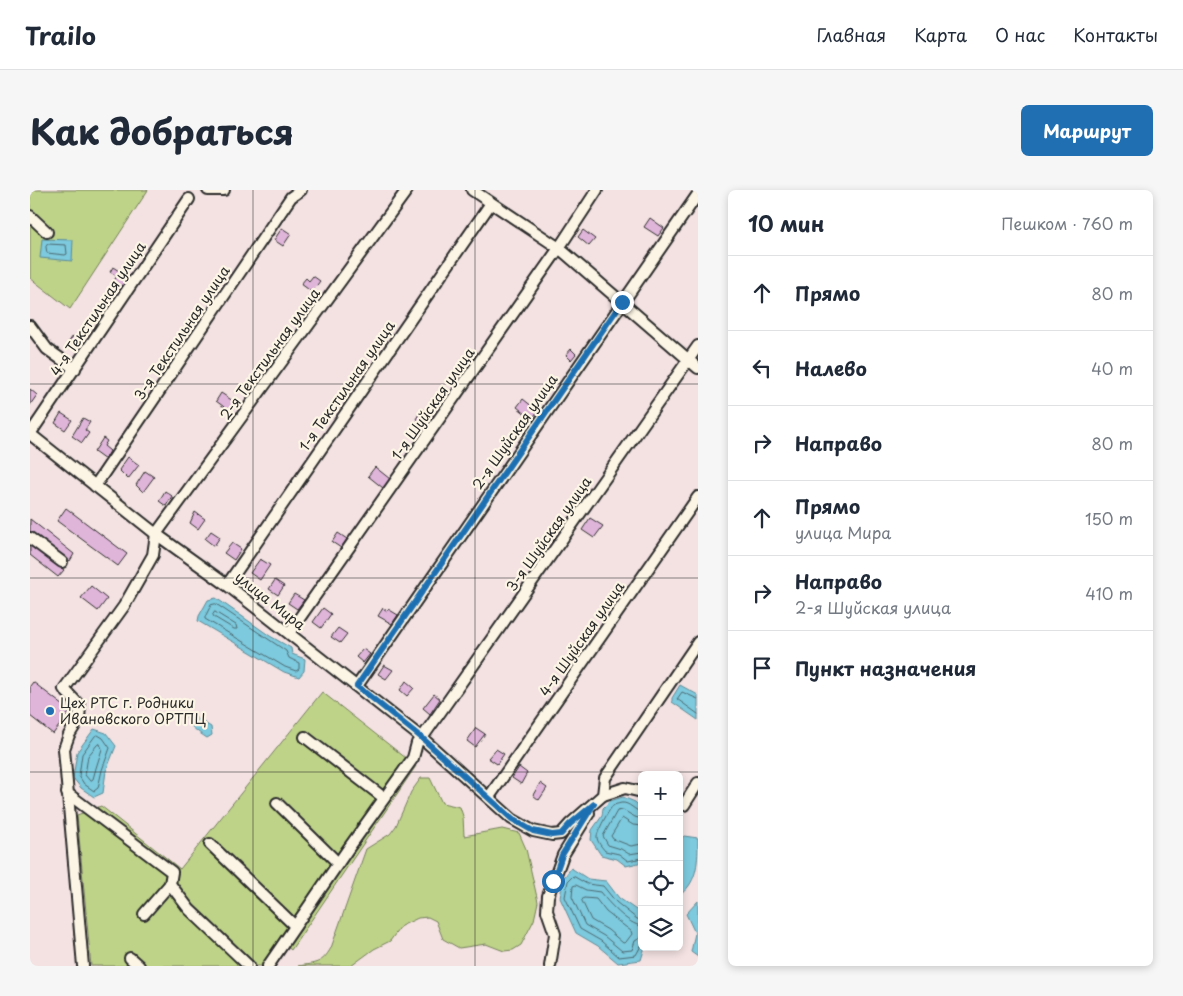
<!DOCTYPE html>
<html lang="ru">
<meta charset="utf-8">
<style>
:root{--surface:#fff;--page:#f6f6f7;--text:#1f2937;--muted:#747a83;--line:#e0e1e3;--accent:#1f6fb2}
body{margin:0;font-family:"Playpen Sans",sans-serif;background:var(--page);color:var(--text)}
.controls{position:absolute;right:15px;bottom:15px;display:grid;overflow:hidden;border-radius:8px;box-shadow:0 2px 8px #0003}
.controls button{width:45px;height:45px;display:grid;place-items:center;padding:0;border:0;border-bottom:1px solid var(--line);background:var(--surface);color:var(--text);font:25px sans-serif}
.stop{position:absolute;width:15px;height:15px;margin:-11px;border:4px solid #1f6fb2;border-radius:50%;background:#fff}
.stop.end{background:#1f6fb2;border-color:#fff;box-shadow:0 1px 5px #0008}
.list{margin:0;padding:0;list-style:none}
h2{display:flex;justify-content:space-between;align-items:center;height:65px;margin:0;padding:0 20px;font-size:21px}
h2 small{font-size:16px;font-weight:400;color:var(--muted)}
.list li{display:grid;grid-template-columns:32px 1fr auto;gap:15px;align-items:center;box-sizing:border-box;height:75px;padding:0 20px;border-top:1px solid var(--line)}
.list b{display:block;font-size:19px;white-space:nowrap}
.list p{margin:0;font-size:16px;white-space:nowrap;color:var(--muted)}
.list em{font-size:16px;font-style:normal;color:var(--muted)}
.icon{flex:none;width:28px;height:28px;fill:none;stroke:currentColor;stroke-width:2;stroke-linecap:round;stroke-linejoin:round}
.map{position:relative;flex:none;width:668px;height:776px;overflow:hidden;border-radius:8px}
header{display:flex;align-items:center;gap:30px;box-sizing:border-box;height:70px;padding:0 25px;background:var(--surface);border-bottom:1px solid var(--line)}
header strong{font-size:24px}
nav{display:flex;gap:28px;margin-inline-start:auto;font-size:18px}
.intro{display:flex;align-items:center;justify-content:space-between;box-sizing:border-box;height:120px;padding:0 30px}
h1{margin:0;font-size:35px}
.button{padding:12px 22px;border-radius:8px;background:var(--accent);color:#fff;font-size:18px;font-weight:700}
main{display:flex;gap:30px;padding:0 30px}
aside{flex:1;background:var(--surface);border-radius:8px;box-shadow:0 2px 8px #0003}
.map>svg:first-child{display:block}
</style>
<header>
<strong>Trailo</strong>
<nav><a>Главная</a><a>Карта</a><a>О нас</a><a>Контакты</a></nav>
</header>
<div class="intro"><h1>Как добраться</h1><a class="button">Маршрут</a></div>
<main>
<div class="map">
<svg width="668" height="776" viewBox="0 0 668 776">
<rect width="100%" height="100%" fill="#f4e2e2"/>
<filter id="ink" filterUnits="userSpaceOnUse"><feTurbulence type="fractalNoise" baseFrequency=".02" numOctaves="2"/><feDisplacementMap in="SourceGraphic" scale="10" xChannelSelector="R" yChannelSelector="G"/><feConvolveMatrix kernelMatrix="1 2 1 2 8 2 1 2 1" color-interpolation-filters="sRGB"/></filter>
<g filter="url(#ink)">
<!-- green -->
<g fill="#bed388" stroke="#747f5a">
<polygon points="0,0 118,0 40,119 0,88"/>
<polygon points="292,502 386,576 261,760 249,750 232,776 61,776 47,625 71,616 150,679"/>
<path d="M391 588H400L412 613 430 617 433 626 434 646 472 639 489 643 496 659 508 712 504 730 491 755 483 760 474 761 456 754 429 758 413 749 406 731 398 727 388 728 371 736 360 751 344 759 321 776H268C286 773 292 774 301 758L336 659 360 644 366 636 381 602Z"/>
</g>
<!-- water -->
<g fill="#7dc9dd" stroke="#5c8a96">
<polygon points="12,49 43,50 42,71 10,68"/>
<polygon points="186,408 240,446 261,458 262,464 275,469 274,481 269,487 254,482 168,431 169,426 178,410"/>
<polygon points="650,495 668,505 668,530 642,512 642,508"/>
<path d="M160 524 181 537 182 545 177 548C168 542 159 537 156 526Z"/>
<polygon points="64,539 76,543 86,556 76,581 73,603 64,607 51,598 43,588 47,562"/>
<polygon points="593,607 605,612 612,619 612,672 596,676 587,669 571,665 561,650 562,640 572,626 573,618 580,611"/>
<path d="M654 646 668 648C668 670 668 691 651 704L649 703V651Z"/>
<polygon points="541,678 558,689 576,691 589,708 609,722 612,734 612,757 615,757 611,770 588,773 568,756 546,743 530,708 533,689"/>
<polygon points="668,711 668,767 661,762 665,743 656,724"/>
</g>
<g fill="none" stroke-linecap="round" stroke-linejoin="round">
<!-- shore -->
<g stroke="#4c6a72" stroke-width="1">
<polygon points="18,54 36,55 37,64 35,65 17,63 16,57"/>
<polygon points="186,414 256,461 259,468 269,473 269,479 266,481 255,477 175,429 175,427 181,415"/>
<polygon points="185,422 206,435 207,439 204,439 184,427 183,425"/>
<polyline points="668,509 652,502 647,509 668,524"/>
<polygon points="68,545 73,548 80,558 72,580 68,598 64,601 54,594 49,586 52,564 65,546"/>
<polygon points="70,554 72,559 66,578 63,589 60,591 55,585 58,566 67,555"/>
<path d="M612 622C604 621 600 612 591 613 588 614 585 614 583 616 580 617 566 644 567 647 567 652 572 657 575 661L589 664 598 671 612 668"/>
<polyline points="612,629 605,627 593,620 587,621 573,646 578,655 591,659 599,664 612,662"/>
<polyline points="612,636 603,635 592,628 581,646 583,649 601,656 612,654"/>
<polygon points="554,708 566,709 576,722 601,741 602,744 596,752 593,753 578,740 561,730 552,711"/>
<polyline points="612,730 607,729 586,712 573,696 557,694 543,686 538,691 535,707 550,739 571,751 589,767 606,765 612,754"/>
<path d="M612 736C598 735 578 712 570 702L556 700 546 695 543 696 542 707 555 735 574 746 592 761 602 760 605 751 612 747"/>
</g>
</g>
<!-- building -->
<g fill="#e0b5da" stroke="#2b2b2b">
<polygon points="620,28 634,38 628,46 614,37"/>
<polygon points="252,38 261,44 253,56 244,50"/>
<polygon points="553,40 565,49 559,56 548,47"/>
<polygon points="83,77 98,87 90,100 82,94 87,86 80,82"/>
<polygon points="283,86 290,91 282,102 271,94 276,88 279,91"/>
<polygon points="43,146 52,152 47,159 38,153"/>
<polygon points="541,159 546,164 541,170 536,165"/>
<polygon points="0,199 7,205 0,215"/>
<polygon points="191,203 206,213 201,222 186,211"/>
<polygon points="493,209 508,221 502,229 487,217"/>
<polygon points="392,219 403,225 396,235 386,229"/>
<polygon points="31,223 42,230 35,240 25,233"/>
<polygon points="53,228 60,232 55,240 59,243 52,253 42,246"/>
<polygon points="73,248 77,251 74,256 80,261 75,270 64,262"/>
<polygon points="98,267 109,275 98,289 89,280"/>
<polygon points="345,277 360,289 353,298 338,286"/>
<polygon points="115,281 124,287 113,302 106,295"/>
<polygon points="135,301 142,306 136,316 129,311"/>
<polygon points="36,318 97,364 88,376 27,331"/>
<polygon points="165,322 175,329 168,339 160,333"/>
<polygon points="560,328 573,336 564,348 552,340"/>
<polygon points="0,329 44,364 40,371 0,342"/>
<polygon points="181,341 190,347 184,356 175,349"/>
<polygon points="308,343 317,349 311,358 302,352"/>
<polygon points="202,353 211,359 204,370 194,363"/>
<polygon points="0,354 34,380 28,387 0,365"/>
<polygon points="230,369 240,375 230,390 220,383"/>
<polygon points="245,390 254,396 248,405 239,399"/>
<polygon points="61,396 77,409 68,421 51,408"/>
<polygon points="264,404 274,410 267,419 258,413"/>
<polygon points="293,418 301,424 291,438 283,432"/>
<polygon points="353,418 357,421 358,419 368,425 362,434 348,426"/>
<polygon points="308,438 317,444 310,453 301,447"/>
<polygon points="333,459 340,464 333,473 326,467"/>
<polygon points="354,475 363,480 356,489 348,484"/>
<polygon points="376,491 384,498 377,506 370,500"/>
<polygon points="3,492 34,516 37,511 44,516 23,544 0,526 0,496"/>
<polygon points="404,504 410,509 400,524 393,518"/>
<polygon points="446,538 455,544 445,557 437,551"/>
<polygon points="466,559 474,564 467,574 458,568"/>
<polygon points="489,577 497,583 491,594 482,588"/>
<polygon points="510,593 517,598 509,610 503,605"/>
</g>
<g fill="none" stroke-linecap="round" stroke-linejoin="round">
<defs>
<g id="minor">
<polyline points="178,0 194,0"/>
<polyline points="442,0 529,58 668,178"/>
<polyline points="0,26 17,42"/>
<polyline points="0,136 17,159 45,179"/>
<polyline points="0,244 126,344 197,395 392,548 482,629 503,641 522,645 531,644 540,634 573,605 575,588 668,452"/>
<polyline points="0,244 159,9"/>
<polyline points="65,296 261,7 271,0"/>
<polyline points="0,348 32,372"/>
<polyline points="197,395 461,13"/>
<polyline points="259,443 529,58 567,0"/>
<polyline points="327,496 668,4"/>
<polyline points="275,547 354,608"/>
<polyline points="37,603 142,682 140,694 159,719 219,776"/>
<polyline points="573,605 595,598 612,602"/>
<polyline points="459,607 668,307"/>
<polyline points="247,613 308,673"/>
<polyline points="649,615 654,615 668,593"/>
<polyline points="180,654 265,736"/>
<polyline points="114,724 140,694"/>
<polyline points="100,768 109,776"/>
<polyline points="53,776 34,559 39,545 49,529 50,516 34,499 94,416 123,365 126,344 377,0"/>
<polyline points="238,776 318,659 383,568 387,553 392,548 668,156"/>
<polyline points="520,776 525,744 517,721 518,706 533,665 559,623"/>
</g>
</defs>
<!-- minor casing -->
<use href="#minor" stroke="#2b2b2b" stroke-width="14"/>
<!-- minor -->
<use href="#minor" stroke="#fcf5e5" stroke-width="10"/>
</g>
</g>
<g fill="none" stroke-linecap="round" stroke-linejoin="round" filter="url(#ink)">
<!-- route -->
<polyline stroke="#1f6fb2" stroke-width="6" points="523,691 532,665 564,614 540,634 531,644 522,645 503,641 482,629 392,548 327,496 592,112"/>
</g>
<!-- grid -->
<path fill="none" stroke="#2b2b2b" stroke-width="1" stroke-opacity="0.55" d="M223 0V776M445 0V776M0 194H668M0 388H668M0 582H668"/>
<!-- markers -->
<circle fill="#1f6fb2" stroke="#fcf5e5" stroke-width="2" cx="20" cy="521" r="5"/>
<g text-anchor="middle" stroke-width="4.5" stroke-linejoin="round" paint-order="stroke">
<!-- street labels -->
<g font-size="14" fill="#2b2b2b" stroke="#fcf5e5">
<text transform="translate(68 119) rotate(-56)" y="5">4-я Текстильная улица</text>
<text transform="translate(152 143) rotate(-56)" y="5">3-я Текстильная улица</text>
<text transform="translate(240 164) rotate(-54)" y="5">2-я Текстильная улица</text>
<text transform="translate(317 196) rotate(-55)" y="5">1-я Текстильная улица</text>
<text transform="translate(403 214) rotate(-55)" y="5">1-я Шуйская улица</text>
<text transform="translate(485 242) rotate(-55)" y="5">2-я Шуйская улица</text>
<text transform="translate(519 344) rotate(-55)" y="5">3-я Шуйская улица</text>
<text transform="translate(240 411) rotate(38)" y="5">улица Мира</text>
<text transform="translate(552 449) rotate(-55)" y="5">4-я Шуйская улица</text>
</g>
<!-- poi labels -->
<g font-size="14" fill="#2b2b2b" stroke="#fcf5e5" text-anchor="start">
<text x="30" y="518">Цех РТС г. Родники<tspan x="30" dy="16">Ивановского ОРТПЦ</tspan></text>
</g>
</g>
</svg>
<div class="controls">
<button>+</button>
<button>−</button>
<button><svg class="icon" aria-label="locate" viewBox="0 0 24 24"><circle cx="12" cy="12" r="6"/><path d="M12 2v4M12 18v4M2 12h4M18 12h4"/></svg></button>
<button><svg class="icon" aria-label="layers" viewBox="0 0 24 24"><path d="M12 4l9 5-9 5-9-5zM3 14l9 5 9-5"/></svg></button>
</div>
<div class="stop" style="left:523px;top:691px"></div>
<div class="stop end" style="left:592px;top:112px"></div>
</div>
<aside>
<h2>10 мин<small>Пешком · 760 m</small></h2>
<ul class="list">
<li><svg class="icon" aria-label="ahead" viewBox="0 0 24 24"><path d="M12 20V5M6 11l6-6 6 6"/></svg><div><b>Прямо</b></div><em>80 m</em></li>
<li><svg class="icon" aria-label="left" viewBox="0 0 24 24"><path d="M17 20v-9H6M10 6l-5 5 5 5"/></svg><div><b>Налево</b></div><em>40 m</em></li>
<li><svg class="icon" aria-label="right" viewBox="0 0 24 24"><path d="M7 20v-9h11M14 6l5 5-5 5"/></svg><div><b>Направо</b></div><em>80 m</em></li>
<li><svg class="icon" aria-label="ahead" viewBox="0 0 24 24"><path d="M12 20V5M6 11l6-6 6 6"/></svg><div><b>Прямо</b><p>улица Мира</p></div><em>150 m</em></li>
<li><svg class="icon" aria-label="right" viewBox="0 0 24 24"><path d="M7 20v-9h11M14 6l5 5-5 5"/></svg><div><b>Направо</b><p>2-я Шуйская улица</p></div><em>410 m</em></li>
<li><svg class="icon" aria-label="arrive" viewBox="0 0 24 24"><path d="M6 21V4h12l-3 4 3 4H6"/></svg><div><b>Пункт назначения</b></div></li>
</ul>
</aside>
</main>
